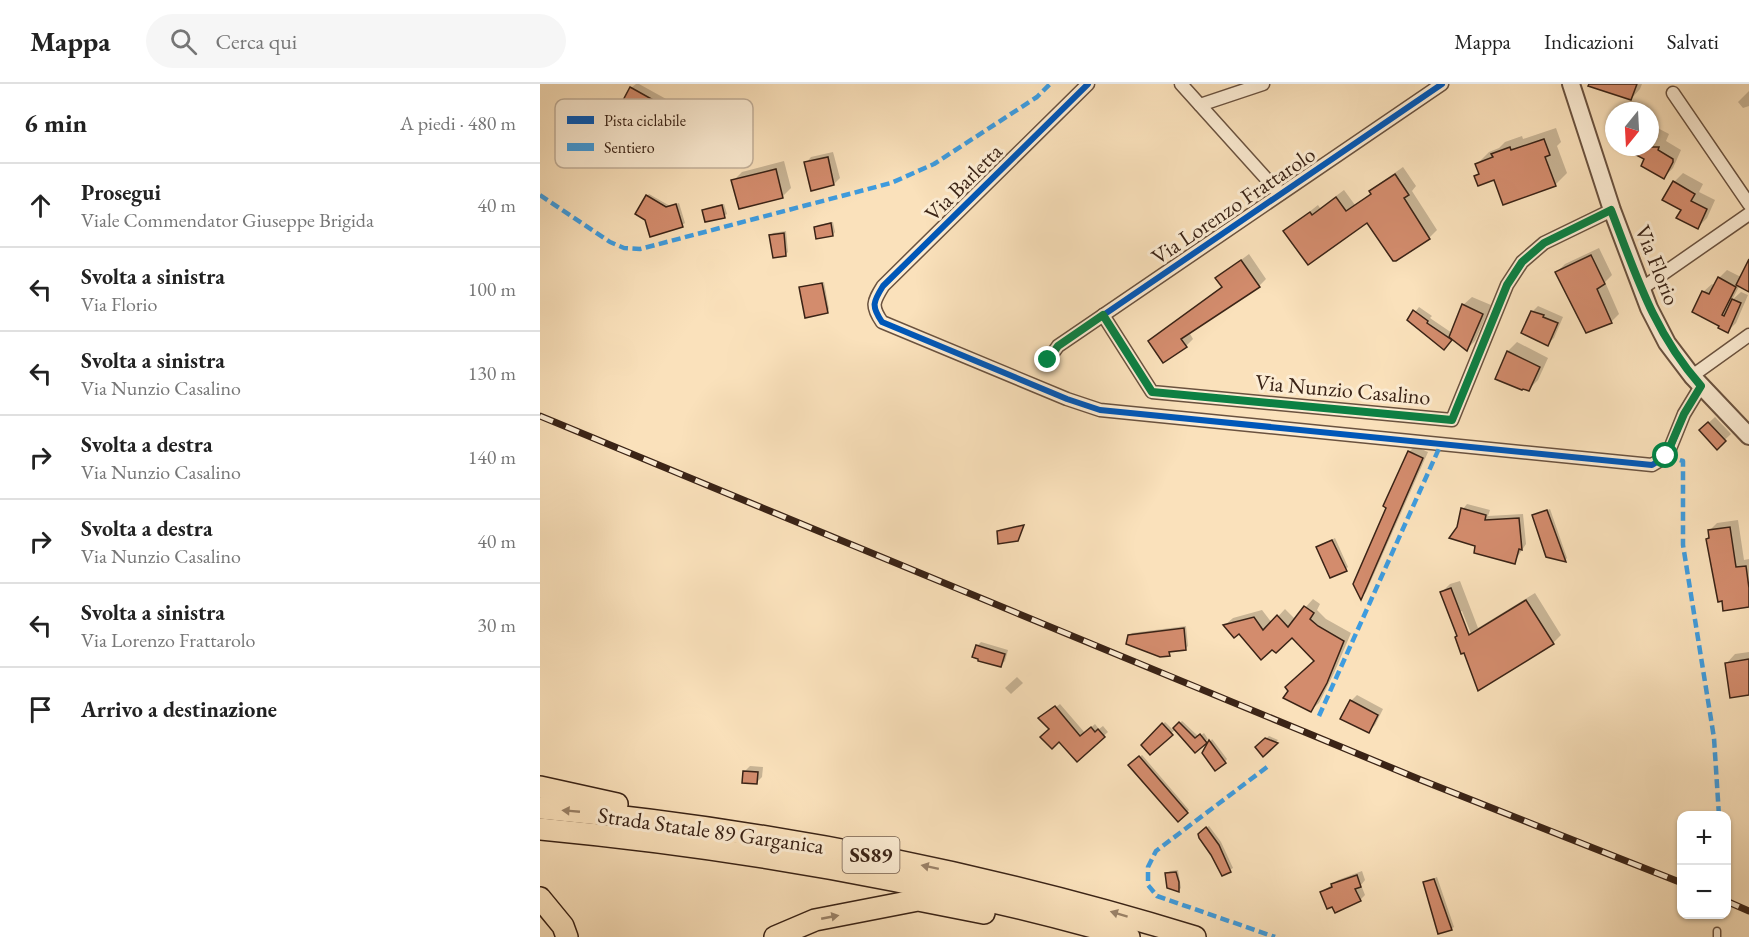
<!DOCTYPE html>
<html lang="it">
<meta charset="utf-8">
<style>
:root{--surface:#fff;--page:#f6f6f6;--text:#222;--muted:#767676;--line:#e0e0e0}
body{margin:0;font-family:"EB Garamond",serif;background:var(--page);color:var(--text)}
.controls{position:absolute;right:18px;bottom:18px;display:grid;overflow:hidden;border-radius:12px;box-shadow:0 2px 4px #0004}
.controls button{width:54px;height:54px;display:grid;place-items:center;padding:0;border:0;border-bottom:2px solid var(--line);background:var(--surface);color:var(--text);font:30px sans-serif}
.compass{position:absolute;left:1065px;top:18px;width:54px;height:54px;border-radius:50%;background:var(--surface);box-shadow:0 2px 4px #0004;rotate:198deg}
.stop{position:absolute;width:18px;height:18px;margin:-14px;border:4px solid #0b8043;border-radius:50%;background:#fff}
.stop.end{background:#0b8043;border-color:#fff;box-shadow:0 2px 6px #0008}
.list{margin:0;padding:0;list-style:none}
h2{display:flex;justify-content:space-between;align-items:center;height:78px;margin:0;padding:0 24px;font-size:26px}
h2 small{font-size:20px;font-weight:400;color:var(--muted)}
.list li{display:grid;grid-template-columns:39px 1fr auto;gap:18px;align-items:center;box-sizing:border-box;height:84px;padding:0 24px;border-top:2px solid var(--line)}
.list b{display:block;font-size:22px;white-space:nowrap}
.list p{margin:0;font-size:20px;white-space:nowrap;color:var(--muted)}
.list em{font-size:20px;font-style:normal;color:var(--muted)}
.icon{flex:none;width:33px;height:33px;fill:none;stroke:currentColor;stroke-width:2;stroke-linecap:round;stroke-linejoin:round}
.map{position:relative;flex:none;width:1209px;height:853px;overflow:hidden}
header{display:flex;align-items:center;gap:36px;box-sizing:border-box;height:84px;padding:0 30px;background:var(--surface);border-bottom:2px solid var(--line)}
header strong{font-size:28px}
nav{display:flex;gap:33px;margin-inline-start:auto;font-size:21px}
.search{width:420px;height:54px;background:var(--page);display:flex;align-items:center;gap:15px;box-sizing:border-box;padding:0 21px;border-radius:33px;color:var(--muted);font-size:22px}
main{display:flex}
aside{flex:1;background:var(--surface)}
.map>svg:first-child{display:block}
</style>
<header>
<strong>Mappa</strong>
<div class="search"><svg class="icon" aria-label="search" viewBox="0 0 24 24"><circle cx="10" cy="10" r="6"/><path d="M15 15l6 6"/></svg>Cerca qui</div>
<nav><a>Mappa</a><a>Indicazioni</a><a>Salvati</a></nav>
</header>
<main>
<aside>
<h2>6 min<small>A piedi · 480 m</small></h2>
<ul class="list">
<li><svg class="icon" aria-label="ahead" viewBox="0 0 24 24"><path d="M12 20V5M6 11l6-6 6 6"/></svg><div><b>Prosegui</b><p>Viale Commendator Giuseppe Brigida</p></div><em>40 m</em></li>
<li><svg class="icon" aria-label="left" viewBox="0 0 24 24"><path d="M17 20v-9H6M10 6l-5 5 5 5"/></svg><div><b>Svolta a sinistra</b><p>Via Florio</p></div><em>100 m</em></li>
<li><svg class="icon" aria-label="left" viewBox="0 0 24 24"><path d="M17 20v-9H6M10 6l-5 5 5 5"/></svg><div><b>Svolta a sinistra</b><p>Via Nunzio Casalino</p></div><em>130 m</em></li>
<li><svg class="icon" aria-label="right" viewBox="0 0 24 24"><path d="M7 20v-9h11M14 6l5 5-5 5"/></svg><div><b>Svolta a destra</b><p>Via Nunzio Casalino</p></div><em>140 m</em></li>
<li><svg class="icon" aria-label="right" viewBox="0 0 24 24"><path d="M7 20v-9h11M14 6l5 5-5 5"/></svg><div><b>Svolta a destra</b><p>Via Nunzio Casalino</p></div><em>40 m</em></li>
<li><svg class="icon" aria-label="left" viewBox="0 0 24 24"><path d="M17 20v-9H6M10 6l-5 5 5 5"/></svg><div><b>Svolta a sinistra</b><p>Via Lorenzo Frattarolo</p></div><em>30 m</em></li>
<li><svg class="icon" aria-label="arrive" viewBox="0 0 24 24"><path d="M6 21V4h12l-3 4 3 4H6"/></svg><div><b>Arrivo a destinazione</b></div></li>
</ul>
</aside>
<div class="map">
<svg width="1209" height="853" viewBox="0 0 1209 853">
<rect width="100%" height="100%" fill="#fae1bb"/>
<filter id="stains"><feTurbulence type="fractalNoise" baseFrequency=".00333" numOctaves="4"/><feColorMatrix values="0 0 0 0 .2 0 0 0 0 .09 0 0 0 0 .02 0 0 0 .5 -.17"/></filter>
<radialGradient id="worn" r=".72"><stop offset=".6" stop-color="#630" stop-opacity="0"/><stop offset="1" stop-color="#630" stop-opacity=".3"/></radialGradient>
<!-- shadow -->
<g fill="#0003" fill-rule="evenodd">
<polygon points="96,0 99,0 146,26 138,45 133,51 91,4"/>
<polygon points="1063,0 1102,0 1100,5 1091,15"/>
<polygon points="1209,7 1209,22 1203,24 1198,18"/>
<polygon points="1110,40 1129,50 1126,57 1141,66 1133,84 1124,93 1092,63 1110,63"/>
<polygon points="1016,44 1021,58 1017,62 1027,89 1015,101 935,92 940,88 937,80 949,68 959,64 965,58 982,52 983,55"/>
<polygon points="293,68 300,94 294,100 272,105 266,79 271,73"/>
<polygon points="244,77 251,104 242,113 193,97 202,88"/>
<polygon points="863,83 876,102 872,107 897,146 889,154 828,137 745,147 778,121 780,124 804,106 815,121 832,109 831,107 839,100"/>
<polygon points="1143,89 1163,100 1159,108 1175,116 1167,134 1158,143 1143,125 1134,98"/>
<polygon points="109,110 130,122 139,119 145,139 142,141 107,112"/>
<polygon points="184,120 187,130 184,132 164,126 166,124"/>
<polygon points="293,138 295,148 293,151 276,143 278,141"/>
<polygon points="246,147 248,168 245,171 230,152 233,149"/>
<polygon points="1059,164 1072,191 1065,198 1079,230 1071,238 1047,247 1017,188 1025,180"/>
<polygon points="709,170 726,195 719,202 649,248 653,255 646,262 610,257 683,202 677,194"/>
<polygon points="1209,177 1209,206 1200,201 1192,216 1201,208 1208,211 1196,239 1188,247 1163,208 1172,200 1175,202 1179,194 1187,186 1201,193"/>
<polygon points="284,198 289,225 287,228 261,204 263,202"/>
<polygon points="932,213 951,221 935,257 927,265 912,254 908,260 869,236 879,223 892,232 890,234 912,249 923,221"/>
<polygon points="998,222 1023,233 1014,254 1008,260 992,228"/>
<polygon points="977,258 1008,274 998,296 989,305 957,294 968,267"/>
<polygon points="1175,333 1191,350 1177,363 1161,346"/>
<polygon points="875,362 888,368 826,508 821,514 848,423 869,368"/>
<polygon points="927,420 950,426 948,432 983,430 986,460 974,478 937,461 918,443 923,425"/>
<polygon points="1010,425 1027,474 1025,476 994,432"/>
<polygon points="1198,436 1204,476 1209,475 1209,521 1170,453 1169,447 1177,439"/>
<polygon points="485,440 477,456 458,447 461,445"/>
<polygon points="795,454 808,483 806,485 778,463"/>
<path d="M920 497 938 544 995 509 1021 551 1013 559 939 604 924 567 922 568 917 553 918 551 902 508 910 500ZM922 527 934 557 931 558 919 528Z"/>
<polygon points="773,515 780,520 777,526 786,535 811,549 794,589 779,619 771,626 775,577 752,552 699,548 685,541 693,534 722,526 732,539 745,525 755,535"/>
<polygon points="646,542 648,562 645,565 631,566 629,571 589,552 592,549"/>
<polygon points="441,558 468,566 465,577 461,581 437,562"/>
<polygon points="1209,568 1209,609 1186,580 1195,570"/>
<polygon points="477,593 483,599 471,610 465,604"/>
<polygon points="817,611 843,625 835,641 829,647 811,617"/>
<polygon points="520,620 545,649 555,640 559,645 563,642 568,648 537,676 501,634 514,622 515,624"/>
<polygon points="642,637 659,653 664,649 668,655 655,667 636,645 610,668 603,661 625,638 633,646"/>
<polygon points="729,652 738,656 723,670 717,663"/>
<polygon points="672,655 687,675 685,678 664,669"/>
<polygon points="602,671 649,726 638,736 590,682"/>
<polygon points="210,682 223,683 222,693 216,699 204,688"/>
<polygon points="669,742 681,758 693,784 682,790 662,747"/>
<polygon points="638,786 641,804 639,806 627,790 630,787"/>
<polygon points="822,787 825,796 821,801 825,811 820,816 782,808 798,796"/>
<polygon points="897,793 914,843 911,845 885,799"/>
</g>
<!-- building -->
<g fill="#d38c6d" stroke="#3a2316" stroke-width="1.5">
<polygon points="1049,0 1097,0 1091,16 1048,2"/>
<polygon points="90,3 142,32 133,53 80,22"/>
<polygon points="1004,55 1010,71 1005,73 1016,102 963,121 954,96 938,102 934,92 939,90 935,80 953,73 951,70 970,63 971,66"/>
<polygon points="1081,63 1119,63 1118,66 1133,75 1133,78 1124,95 1101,82 1104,75"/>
<polygon points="288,73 294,101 271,107 264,78"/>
<polygon points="236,85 243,114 199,125 191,96"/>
<polygon points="855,90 869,111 864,114 890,155 856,177 853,177 827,139 768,181 743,147 770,128 772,131 796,113 806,127 831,110 829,107"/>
<polygon points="1133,97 1155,110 1151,117 1167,125 1158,145 1136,134 1141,126 1122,116"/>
<polygon points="106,111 126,123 136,120 143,143 110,153 105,136 95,130"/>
<polygon points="182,121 185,134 165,138 162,126"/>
<polygon points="291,139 293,152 276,155 274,143"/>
<polygon points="244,149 246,172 233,174 229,151"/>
<polygon points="1051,171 1065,200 1057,205 1072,239 1046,249 1015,188"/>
<polygon points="1209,175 1209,208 1196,201"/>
<polygon points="701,176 720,203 641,255 647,263 623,279 608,257 682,203 675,194"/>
<polygon points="1178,193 1196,203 1182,231 1184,232 1192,215 1201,219 1188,249 1178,244 1179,242 1152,228 1162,207 1169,210"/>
<polygon points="282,199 288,229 265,234 259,203"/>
<polygon points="922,220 943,230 927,267 909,253"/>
<polygon points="873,226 888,237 887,239 912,256 904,266 867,236"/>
<polygon points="991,227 1004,231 1003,233 1018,239 1008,262 981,249"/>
<polygon points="967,267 1000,283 989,307 983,305 982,306 955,295"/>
<polygon points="1168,338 1186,357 1177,366 1159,346"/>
<polygon points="868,367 883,374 821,516 813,500 846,424 843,422"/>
<polygon points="921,424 946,431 945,436 979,434 982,466 979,465 975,480 934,469 935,462 909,454 917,443"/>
<polygon points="1007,426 1018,456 1026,478 1006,473 992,431"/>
<polygon points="484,441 478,457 458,460 457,447"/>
<polygon points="1190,443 1196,483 1206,482 1209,504 1209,523 1183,527 1182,517 1178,518 1166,455 1169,454 1168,446"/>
<polygon points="792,456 807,487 790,494 776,463"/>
<polygon points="911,504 929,551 986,516 1014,560 938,607 924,569 921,570 915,553 917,552 900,508"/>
<polygon points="764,522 774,529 770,535 778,542 804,557 787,599 771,628 743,614 748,607 745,603 774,577 752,554 736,569 732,566 721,576 699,550 694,554 683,541 714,533 723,546 737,531 748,543"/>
<polygon points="644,544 646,566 629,568 630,572 620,573 586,560 588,551"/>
<polygon points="436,561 465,570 461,583 438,577 438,575 432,573"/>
<polygon points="1209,575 1209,611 1190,614 1185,579"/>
<polygon points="810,616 838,631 829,649 800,635"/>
<polygon points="515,622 540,652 551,643 555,648 558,645 565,653 537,678 519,658 512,665 500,653 509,645 498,634"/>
<polygon points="639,638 655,654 660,650 667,659 655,669 633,644"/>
<polygon points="622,639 633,651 610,671 601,661"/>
<polygon points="725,654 738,659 723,673 715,663"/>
<polygon points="669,656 686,679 675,687 662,669"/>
<polygon points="599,672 648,729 638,738 588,681"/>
<polygon points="203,687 218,688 217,700 202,699"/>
<polygon points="666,743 679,761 691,788 682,792 671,771 659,754 658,750"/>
<polygon points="636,788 639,798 639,808 627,804 625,789"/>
<polygon points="817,791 821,803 815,805 821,817 795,829 792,823 787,825 780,808 792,803 791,800"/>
<polygon points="894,795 912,846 898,850 883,798"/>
</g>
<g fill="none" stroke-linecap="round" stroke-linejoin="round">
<defs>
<polyline id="service" points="1177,847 1177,853"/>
<g id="minor">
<path d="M548 0 343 202C333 218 331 222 342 238L527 315 560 326 1112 381 1127 372 1144 330 1161 302"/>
<polyline points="641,0 740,110"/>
<polyline points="1133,9 1209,120"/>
<polyline points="660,21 723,0"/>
<polyline points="1101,205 1209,130"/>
<polyline points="563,231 612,308 912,336 967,201 982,178 1004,159 1072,126"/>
<polyline points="508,276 518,262 902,0"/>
<polyline points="1152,292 1209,251"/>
</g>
<polyline id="tertiary" points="1031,0 1072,126 1109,224 1127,259 1152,292 1209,352"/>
<g id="trunk">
<polyline points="0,703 77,720"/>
<path d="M0 724C223 745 441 787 655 853"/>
<path d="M0 745C200 764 396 798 589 853"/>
<polyline points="0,814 23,842 27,853"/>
<polyline points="235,853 275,836 378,816 444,829"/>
</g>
</defs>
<!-- service casing -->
<use href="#service" stroke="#6a523f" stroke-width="9"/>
<!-- minor casing -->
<use href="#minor" stroke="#6a523f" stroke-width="15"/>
<!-- tertiary casing -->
<use href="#tertiary" stroke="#6a523f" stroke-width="20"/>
<!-- trunk casing -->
<use href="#trunk" stroke="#3a2316" stroke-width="24"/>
<!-- service -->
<use href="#service" stroke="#fcecd3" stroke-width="6"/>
<!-- minor -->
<use href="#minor" stroke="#fcecd3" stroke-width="12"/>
<!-- tertiary -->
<use href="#tertiary" stroke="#fcecd3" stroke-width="16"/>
<!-- trunk -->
<use href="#trunk" stroke="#fae1bb" stroke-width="21"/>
<defs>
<g id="rail">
<polyline points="0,332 881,696 1142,799"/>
<polyline points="1186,817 1209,827"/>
</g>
</defs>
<!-- rail casing -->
<use href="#rail" stroke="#3a2316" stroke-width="7"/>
<!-- rail -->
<use href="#rail" stroke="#fcecd3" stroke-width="4.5" stroke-dasharray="14" stroke-linecap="butt"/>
<!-- quiet -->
<g stroke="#3e9cdf" stroke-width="4.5" stroke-dasharray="9 4.5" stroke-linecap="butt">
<polyline points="0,111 70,158 84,164 100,165 351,99 394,80 497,13 510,0"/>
<polyline points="1127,372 1143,377 1143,461 1174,654 1179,732"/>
<polyline points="779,632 901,360"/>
<polyline points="727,683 616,767 608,783 608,801 617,812 735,853"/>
</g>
<defs>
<g id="cycleway">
<path d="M548 0 343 202C333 218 331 222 342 238L527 315 560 326 1112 381 1127 372 1144 330 1161 302"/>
<polyline points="508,276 518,262 902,0"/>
</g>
</defs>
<!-- cycleway casing -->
<use href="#cycleway" stroke="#fcecd3" stroke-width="10"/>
<!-- cycleway -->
<use href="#cycleway" stroke="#0057b8" stroke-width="6"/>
</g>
<!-- one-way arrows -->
<defs><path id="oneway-solid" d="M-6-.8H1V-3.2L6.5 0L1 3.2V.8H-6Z" transform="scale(1.5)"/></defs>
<g fill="#9a8268">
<use href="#oneway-solid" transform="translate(31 727) rotate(-175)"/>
<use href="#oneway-solid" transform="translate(390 783) rotate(-168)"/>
<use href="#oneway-solid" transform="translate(579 830) rotate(-163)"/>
<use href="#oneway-solid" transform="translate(290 833) rotate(-11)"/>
</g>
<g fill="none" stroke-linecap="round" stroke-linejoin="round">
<!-- route -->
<path stroke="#0b8043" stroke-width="8" d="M508 276 518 262 563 231 612 308 912 336 967 201 982 178 1004 159 1071 126C1096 191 1114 249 1161 302L1144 330 1126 372"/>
</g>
<g text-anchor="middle" stroke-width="6" stroke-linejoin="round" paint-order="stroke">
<!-- shield labels -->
<rect fill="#fcecd3" stroke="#745f4f" stroke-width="1.5" x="302.5" y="753" width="57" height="36" rx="4.5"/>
<g font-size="21" font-weight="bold" fill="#3a2316">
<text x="331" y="778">SS89</text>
</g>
<!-- street labels -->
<g font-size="22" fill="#3a2316" stroke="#fcecd3">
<text transform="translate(423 98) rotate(-45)" y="8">Via Barletta</text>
<text transform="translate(693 121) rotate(-34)" y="8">Via Lorenzo Frattarolo</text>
<text transform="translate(1118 181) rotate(68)" y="8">Via Florio</text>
<text transform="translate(803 305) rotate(5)" y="8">Via Nunzio Casalino</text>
<text transform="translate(171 746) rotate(8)" y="8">Strada Statale 89 Garganica</text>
</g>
</g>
<!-- legend -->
<rect x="15" y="15" width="198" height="69" rx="9" fill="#fcecd3" stroke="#c2b09a" stroke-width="1.5"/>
<rect x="27" y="32" width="27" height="8" fill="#0057b8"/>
<rect x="27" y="59" width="27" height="8" fill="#3e9cdf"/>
<g font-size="16" fill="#3a2316">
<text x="64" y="42">Pista ciclabile</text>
<text x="64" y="69">Sentiero</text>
</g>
<rect width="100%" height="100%" filter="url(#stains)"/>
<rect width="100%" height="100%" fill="url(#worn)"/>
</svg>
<div class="controls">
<button>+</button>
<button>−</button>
</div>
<svg class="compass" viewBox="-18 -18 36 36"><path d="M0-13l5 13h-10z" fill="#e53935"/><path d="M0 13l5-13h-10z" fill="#767676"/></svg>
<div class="stop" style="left:1126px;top:372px"></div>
<div class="stop end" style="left:508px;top:276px"></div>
</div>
</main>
